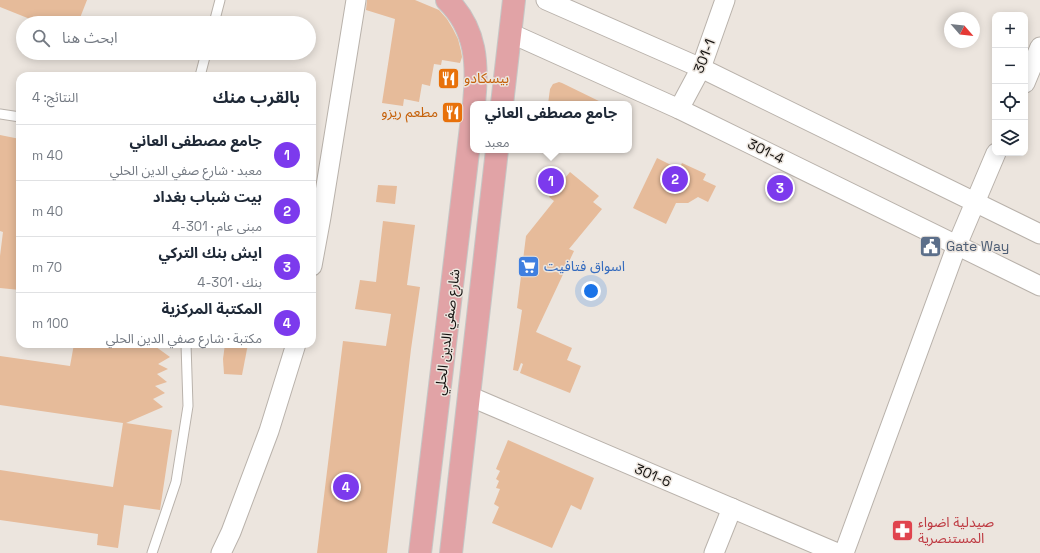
<!DOCTYPE html>
<html lang="ar">
<meta charset="utf-8">
<style>
:root{--surface:#fff;--page:#f2f2f3;--text:#1f2937;--muted:#747a83;--line:#e0e1e3;--accent:#7c3aed}
body{margin:0;font-family:"Space Grotesk","Noto Sans Arabic",sans-serif;background:var(--page);color:var(--text);direction:rtl}
.controls{position:absolute;right:12px;top:12px;display:grid;overflow:hidden;border-radius:8px;box-shadow:0 2px 10px #0003}
.controls button{width:36px;height:36px;display:grid;place-items:center;padding:0;border:0;border-bottom:1px solid var(--line);background:var(--surface);color:var(--text);font:20px sans-serif}
.compass{position:absolute;left:944px;top:12px;width:36px;height:36px;border-radius:50%;background:var(--surface);box-shadow:0 2px 10px #0003;rotate:118deg}
.you{position:absolute;left:591px;top:291px;width:14px;height:14px;margin:-10px;border:3px solid #fff;border-radius:50%;background:#1a73e8;box-shadow:0 0 0 6px #1a73e833}
.badge{display:grid;place-items:center;width:26px;height:26px;border-radius:50%;background:var(--accent);color:#fff;font-size:13px;font-weight:700}
.pin{position:absolute;translate:-50% -50%;border:2px solid #fff;box-shadow:0 1px 4px #0006}
.popup{position:absolute;left:470px;top:101px;width:162px;height:52px;box-sizing:border-box;display:grid;place-content:center;border-radius:8px;background:var(--surface);filter:drop-shadow(0 1px 3px #0005);font-size:13px;white-space:nowrap;color:var(--muted)}
.popup b{font-size:15px;color:var(--text)}
.popup::after{content:'';position:absolute;left:50%;top:100%;margin-left:-8px;border:8px solid transparent;border-top-color:var(--surface)}
.list{margin:0;padding:0;list-style:none}
h2{display:flex;justify-content:space-between;align-items:center;height:52px;margin:0;padding:0 16px;font-size:17px}
h2 small{font-size:13px;font-weight:400;color:var(--muted)}
.list li{display:grid;grid-template-columns:26px 1fr auto;gap:12px;align-items:center;box-sizing:border-box;height:56px;padding:0 16px;border-top:1px solid var(--line)}
.list b{display:block;font-size:15px;white-space:nowrap}
.list p{margin:0;font-size:13px;white-space:nowrap;color:var(--muted)}
.list em{font-size:13px;font-style:normal;color:var(--muted)}
.icon{flex:none;width:22px;height:22px;fill:none;stroke:currentColor;stroke-width:2;stroke-linecap:round;stroke-linejoin:round}
.map{position:relative;flex:none;width:1040px;height:553px;overflow:hidden;direction:ltr}
.search{position:absolute;background:var(--surface);box-shadow:0 2px 10px #0003;left:16px;top:16px;width:300px;height:44px;display:flex;align-items:center;gap:10px;box-sizing:border-box;padding:0 14px;border-radius:22px;color:var(--muted);font-size:15px}
.panel{position:absolute;background:var(--surface);box-shadow:0 2px 10px #0003;left:16px;top:72px;width:300px;height:276px;border-radius:12px;direction:rtl}
.map>svg:first-child{display:block}
</style>
<div class="map">
<svg width="1040" height="553" viewBox="0 0 1040 553">
<rect width="100%" height="100%" fill="#ece5de"/>
<!-- building -->
<g fill="#e6bb9a">
<polygon points="0,0 87,0 78,23 40,23 0,7"/>
<polygon points="367,0 415,0 439,10 447,19 453,29 458,39 461,51 462,57 460,63 442,60 441,65 434,64 430,86 422,84 419,102 404,99 403,106 382,103 395,19 366,10"/>
<polygon points="559,82 562,83 605,104 548,104 550,89 553,84"/>
<polygon points="0,135 20,139 20,290 0,288 0,256 3,232 0,231"/>
<polygon points="657,158 679,169 682,163 706,174 703,180 716,186 708,202 698,197 688,203 676,203 666,224 633,208"/>
<polygon points="570,172 599,196 593,202 602,209 569,249 574,251 536,332 572,348 567,360 581,366 570,393 520,373 523,364 521,363 518,371 513,370 522,310 517,308 526,236 554,201 549,197"/>
<polygon points="378,185 397,186 395,204 376,202"/>
<polygon points="383,221 415,225 407,285 420,287 411,349 387,553 317,553 343,341 386,346 391,314 355,309 360,280 376,282"/>
<polygon points="74,344 152,344 170,357 158,364 168,369 157,374 167,382 155,386 165,393 153,399 163,407 126,423 172,430 160,510 124,505 118,548 97,545 98,534 0,520 0,470 113,487 123,423 0,405 0,356 70,366"/>
<polygon points="225,344 248,344 242,375 224,374 223,359"/>
<polygon points="508,440 594,478 581,510 571,505 552,548 492,523 499,507 494,504 500,489 496,488 499,481 496,479 500,471 496,469"/>
</g>
<g fill="none" stroke-linecap="round" stroke-linejoin="round">
<defs>
<g id="service">
<polyline points="214,23 220,0"/>
<polyline points="200,76 206,53"/>
<polyline points="0,114 20,117"/>
<polyline points="152,553 176,482 188,406 186,344"/>
</g>
<g id="minor">
<polyline points="546,0 701,68 1040,234"/>
<polyline points="510,33 679,109 1040,286"/>
<polyline points="1025,83 1040,47"/>
<polyline points="679,109 701,68 725,0"/>
<polyline points="312,266 321,217 356,0"/>
<polyline points="469,396 837,553"/>
<polyline points="221,553 231,532 269,431 296,344"/>
<polyline points="714,553 732,508"/>
<polyline points="844,553 957,245 996,153"/>
</g>
<g id="primary">
<path d="M447 0C477 29 478 65 474 104"/>
<polyline points="502,104 514,0"/>
<polyline points="420,553 473,110"/>
<polyline points="451,553 497,150"/>
</g>
</defs>
<!-- service casing -->
<use href="#service" stroke="#b9b2ab" stroke-width="11"/>
<!-- minor casing -->
<use href="#minor" stroke="#b9b2ab" stroke-width="21"/>
<!-- primary casing -->
<use href="#primary" stroke="#c6c6c5" stroke-width="24"/>
<!-- service -->
<use href="#service" stroke="#fff" stroke-width="9"/>
<!-- minor -->
<use href="#minor" stroke="#fff" stroke-width="19"/>
<!-- primary -->
<use href="#primary" stroke="#e1a3a6" stroke-width="22"/>
</g>
<!-- icons -->
<defs>
<symbol id="restaurant-square" viewBox="-11 -11 22 22"><rect x="-9" y="-9" width="18" height="18" rx="4" fill="#e8710a" stroke="#ece5de"/><path d="M-5-6h1v4h1v-4h1v4h1v-4h1v5L-1.5 .5V6h-2V.5L-5-1ZM5-6V6H3V1.5H1.5Q1.5-4 5-6Z" fill="#fff"/></symbol>
<symbol id="civic-square" viewBox="-11 -11 22 22"><rect x="-9" y="-9" width="18" height="18" rx="4" fill="#5c6f8a" stroke="#ece5de"/><path d="M-.6-6.5H3V-4.5H.6V-3L4-1V1h2V6H-6V1h2V-1L-.6-3ZM-1.2 2.5V6h2.4V2.5Z" fill="#fff"/></symbol>
<symbol id="supermarket-square" viewBox="-11 -11 22 22"><rect x="-9" y="-9" width="18" height="18" rx="4" fill="#3f7fe0" stroke="#ece5de"/><path d="M-6-5.5h2.5l.6 2H6L4.5 2H-2.5L-4.4-4H-6ZM-1.5 3.2a1.3 1.3 0 1 0 .1 0ZM3 3.2a1.3 1.3 0 1 0 .1 0Z" fill="#fff"/></symbol>
<symbol id="pharmacy-square" viewBox="-11 -11 22 22"><rect x="-9" y="-9" width="18" height="18" rx="4" fill="#e0444e" stroke="#ece5de"/><path d="M-2-6h4v4h4v4h-4v4h-4v-4h-4v-4h4Z" fill="#fff"/></symbol>
</defs>
<g fill-rule="evenodd">
<use href="#restaurant-square" x="436" y="66" width="25" height="25"/>
<use href="#restaurant-square" x="440" y="100" width="25" height="25"/>
<use href="#civic-square" x="918" y="234" width="25" height="25"/>
<use href="#supermarket-square" x="516" y="254" width="25" height="25"/>
<use href="#pharmacy-square" x="890" y="518" width="25" height="25"/>
</g>
<g text-anchor="middle" stroke-width="3" stroke-linejoin="round" paint-order="stroke">
<!-- street labels -->
<g font-size="14" fill="#13110f" stroke="#ece5de">
<text transform="translate(704 56) rotate(-69)" y="5">301-1</text>
<text transform="translate(766 151) rotate(26)" y="5">301-4</text>
<text transform="translate(447 332) rotate(-83)" y="5">شارع صفي الدين الحلي</text>
<text transform="translate(653 475) rotate(23)" y="5">301-6</text>
</g>
<!-- food labels -->
<g font-size="14" fill="#c56008" stroke="#ece5de" text-anchor="start">
<text x="464" y="83">بيسكادو</text>
<text x="438" y="117" text-anchor="end">مطعم ريزو</text>
</g>
<!-- service labels -->
<g font-size="14" fill="#4e5e75" stroke="#ece5de" text-anchor="start">
<text x="946" y="251">Gate Way</text>
</g>
<!-- shop labels -->
<g font-size="14" fill="#366cbe" stroke="#ece5de" text-anchor="start">
<text x="544" y="271">اسواق فتافيت</text>
</g>
<!-- health labels -->
<g font-size="14" fill="#be3a42" stroke="#ece5de" text-anchor="start">
<text x="918" y="527">صيدلية اضواء<tspan x="918" dy="16">المستنصرية</tspan></text>
</g>
</g>
</svg>
<div class="controls">
<button>+</button>
<button>−</button>
<button><svg class="icon" aria-label="locate" viewBox="0 0 24 24"><circle cx="12" cy="12" r="6"/><path d="M12 2v4M12 18v4M2 12h4M18 12h4"/></svg></button>
<button><svg class="icon" aria-label="layers" viewBox="0 0 24 24"><path d="M12 4l9 5-9 5-9-5zM3 14l9 5 9-5"/></svg></button>
</div>
<svg class="compass" viewBox="-18 -18 36 36"><path d="M0-13l5 13h-10z" fill="#e53935"/><path d="M0 13l5-13h-10z" fill="#747a83"/></svg>
<div class="you"></div>
<div class="pin badge" style="left:551px;top:181px">1</div>
<div class="popup"><b>جامع مصطفى العاني</b>معبد</div>
<div class="pin badge" style="left:675px;top:179px">2</div>
<div class="pin badge" style="left:780px;top:188px">3</div>
<div class="pin badge" style="left:346px;top:487px">4</div>
<div class="search"><svg class="icon" aria-label="search" viewBox="0 0 24 24"><circle cx="10" cy="10" r="6"/><path d="M15 15l6 6"/></svg>ابحث هنا</div>
<section class="panel">
<h2>بالقرب منك<small>النتائج: 4</small></h2>
<ul class="list">
<li><span class="badge">1</span><div><b>جامع مصطفى العاني</b><p>معبد · شارع صفي الدين الحلي</p></div><em>40 m</em></li>
<li><span class="badge">2</span><div><b>بيت شباب بغداد</b><p>مبنى عام · 301-4</p></div><em>40 m</em></li>
<li><span class="badge">3</span><div><b>ايش بنك التركي</b><p>بنك · 301-4</p></div><em>70 m</em></li>
<li><span class="badge">4</span><div><b>المكتبة المركزية</b><p>مكتبة · شارع صفي الدين الحلي</p></div><em>100 m</em></li>
</ul>
</section>
</div>
